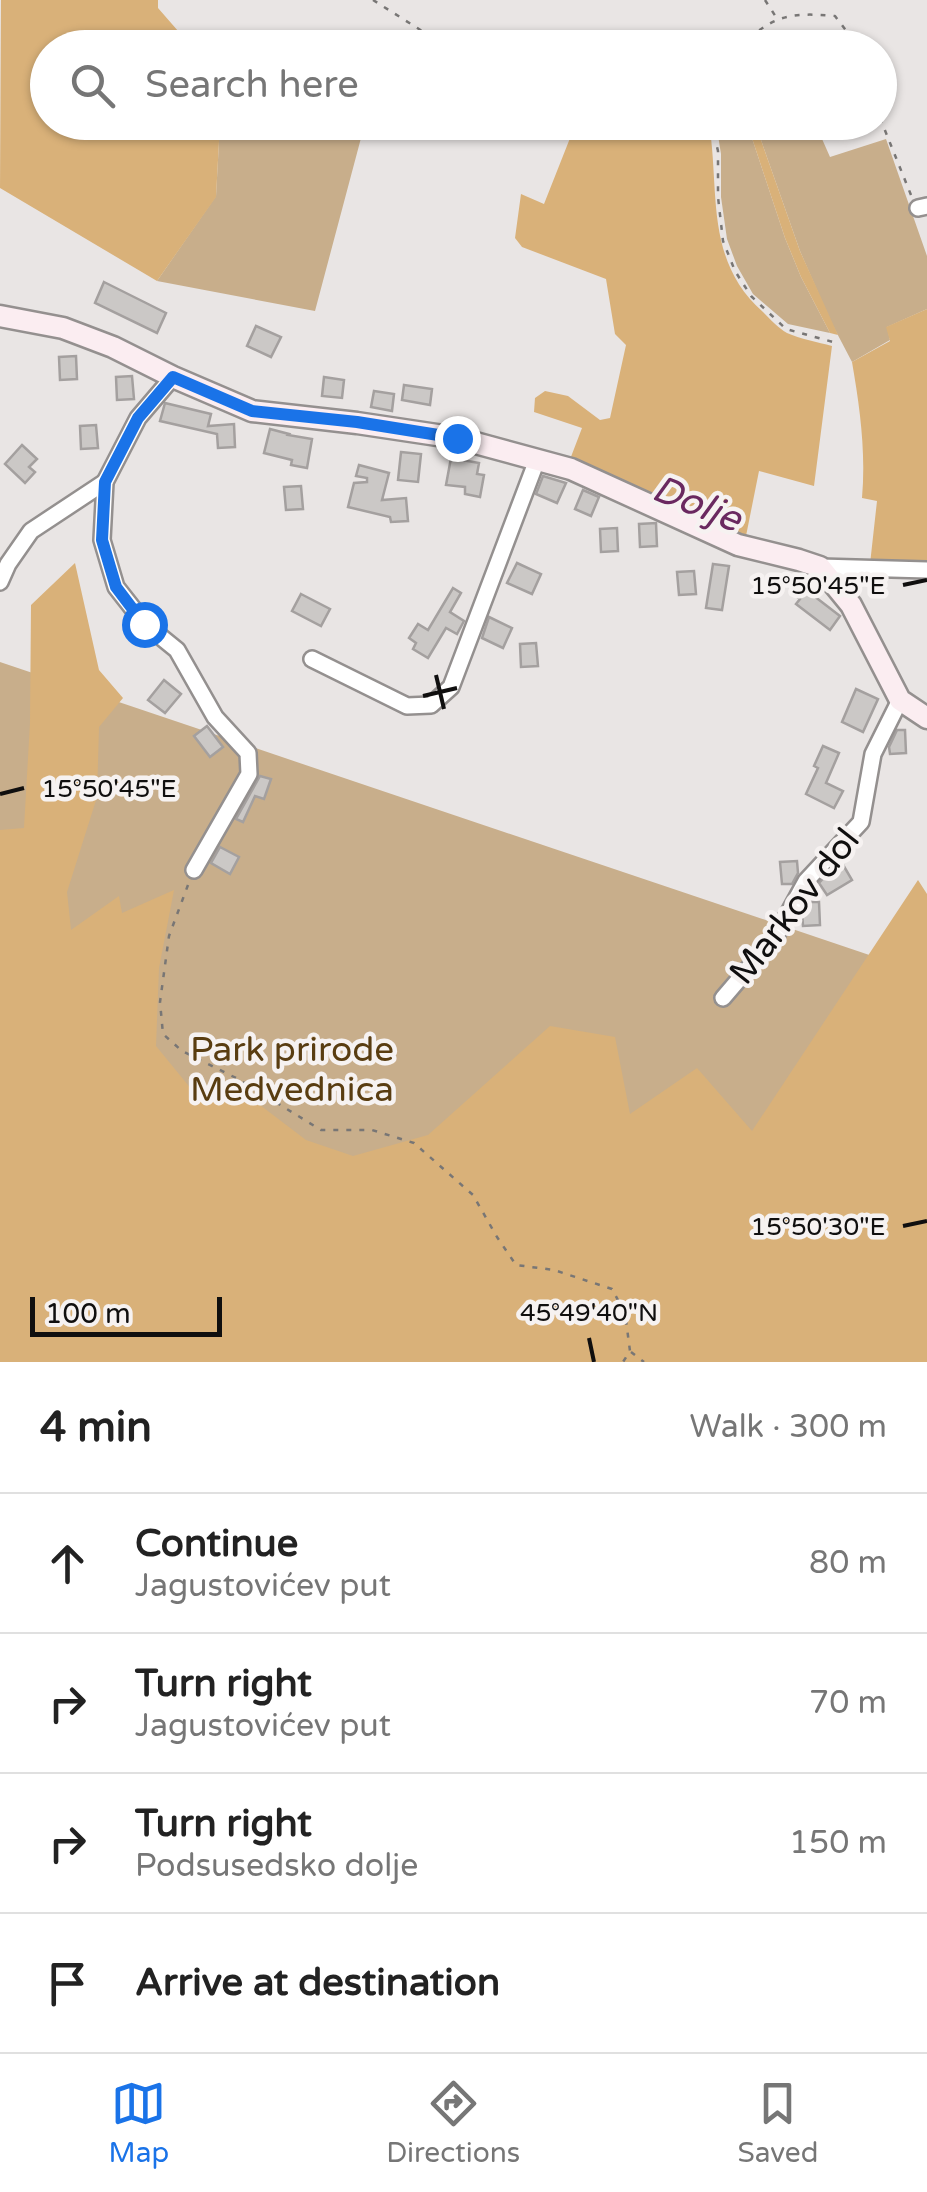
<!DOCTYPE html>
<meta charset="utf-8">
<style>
:root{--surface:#fff;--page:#f6f6f6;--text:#222;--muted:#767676;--line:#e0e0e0;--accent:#1a73e8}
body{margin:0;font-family:"Varela Round",sans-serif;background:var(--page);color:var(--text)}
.scale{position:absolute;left:30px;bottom:25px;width:192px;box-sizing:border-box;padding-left:10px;border:5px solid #100f0f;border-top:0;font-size:28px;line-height:35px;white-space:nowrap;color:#100f0f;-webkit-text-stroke:8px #f6f2f1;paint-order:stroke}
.stop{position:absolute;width:30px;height:30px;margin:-22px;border:8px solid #1a73e8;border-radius:50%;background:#fff}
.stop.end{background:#1a73e8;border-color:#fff;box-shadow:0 2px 10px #0008}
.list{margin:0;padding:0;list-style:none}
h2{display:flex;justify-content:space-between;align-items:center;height:130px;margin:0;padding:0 40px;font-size:42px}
h2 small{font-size:32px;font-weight:400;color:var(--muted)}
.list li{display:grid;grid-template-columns:65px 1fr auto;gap:30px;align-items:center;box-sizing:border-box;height:140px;padding:0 40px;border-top:2px solid var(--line)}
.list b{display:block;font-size:38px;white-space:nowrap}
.list p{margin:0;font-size:32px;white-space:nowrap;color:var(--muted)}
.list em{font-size:32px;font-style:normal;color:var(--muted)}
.icon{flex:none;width:55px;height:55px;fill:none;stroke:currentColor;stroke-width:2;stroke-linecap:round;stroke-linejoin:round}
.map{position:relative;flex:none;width:927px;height:1362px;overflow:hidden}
.search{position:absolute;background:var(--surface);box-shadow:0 2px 8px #0004;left:30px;right:30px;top:30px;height:110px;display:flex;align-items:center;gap:25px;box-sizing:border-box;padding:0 35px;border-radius:55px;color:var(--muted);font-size:38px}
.sheet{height:690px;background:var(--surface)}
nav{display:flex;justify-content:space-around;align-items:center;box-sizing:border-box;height:140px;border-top:2px solid var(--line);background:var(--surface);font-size:28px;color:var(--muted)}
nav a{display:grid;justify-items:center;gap:5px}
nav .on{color:var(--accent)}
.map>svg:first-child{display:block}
</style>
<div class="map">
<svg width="927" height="1362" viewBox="0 0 927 1362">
<rect width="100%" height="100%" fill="#e9e5e4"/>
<!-- green -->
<g fill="#c8ae8b">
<polygon points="220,123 365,123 315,311 157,281 216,196"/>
<polygon points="716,123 747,123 785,238 801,277 830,333 788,324 753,294 737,266 727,239 721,197 721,154"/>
<polygon points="755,123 815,123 830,157 886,139 927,256 927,309 887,327 890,340 852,362 830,320 800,251"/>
<polygon points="0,662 893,963 927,1362 0,1362"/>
</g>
<!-- forest -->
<g fill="#d9b179">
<polygon points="1,0 158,0 158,8 192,47 48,48 48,122 220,123 216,197 157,281 0,188"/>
<path d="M576 123H595L650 139 676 135 709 123C720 191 704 260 763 312 770 319 778 328 787 333 800 339 818 342 832 346L814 486 759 471 746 536 732 533 569 462 582 428 534 412 535 398 545 391 568 396 600 420 610 418 626 345 615 334 606 279 522 247 515 238 521 194 544 204Z"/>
<polygon points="747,123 755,123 800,251 838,335 830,333 801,277 785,238"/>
<path d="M927 309V567L870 564 877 501 862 498C866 452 860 408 852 362L890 341 886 327Z"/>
<polygon points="75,563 99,670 123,698 99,727 97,797 67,892 71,930 119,896 122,913 174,890 159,968 156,1046 192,1090 204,1098 214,1091 231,1083 306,1140 353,1156 428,1135 550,1026 615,1037 630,1114 697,1068 752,1131 918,880 927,894 927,1362 0,1362 0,830 24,828 30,723 31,605"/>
</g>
<!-- building -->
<g fill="#cbc8c6" stroke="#a4a09f" stroke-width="2.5">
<polygon points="104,282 166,313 157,333 95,303"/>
<polygon points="256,326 281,337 271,357 247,346"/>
<polygon points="76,356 77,379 60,380 59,357"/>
<polygon points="132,376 134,399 117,400 116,377"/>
<polygon points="324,377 344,380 342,398 322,396"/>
<polygon points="404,385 432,389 430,405 402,400"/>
<polygon points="374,391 394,394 392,411 371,407"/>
<polygon points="165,403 211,414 208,426 234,424 235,447 218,448 217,434 160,421"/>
<polygon points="96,425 98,448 81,449 80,426"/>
<polygon points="270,429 289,434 288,435 312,439 307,468 291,465 292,460 264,453"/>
<polygon points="22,445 37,459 29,467 35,472 25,483 5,464"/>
<polygon points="401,452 421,454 418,482 398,480"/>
<polygon points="451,458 479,463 477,474 484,475 480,497 465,494 465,487 446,485"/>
<polygon points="359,465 389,473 382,500 406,498 408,521 391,522 390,517 348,507 354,483 367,482 367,478 356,476"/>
<polygon points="543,476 566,483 557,503 536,494"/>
<polygon points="301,486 303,509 286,510 284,487"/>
<polygon points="583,490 599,497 591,516 575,509"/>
<polygon points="656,523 657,546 640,547 639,524"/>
<polygon points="617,528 618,551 601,552 600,529"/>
<polygon points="517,563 541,574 532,594 507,583"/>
<polygon points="713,564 729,566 722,610 706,608"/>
<polygon points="694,571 696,594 679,595 677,572"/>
<polygon points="801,586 840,616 830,630 796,604 800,599 794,595"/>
<polygon points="453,588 461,593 450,612 464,621 457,634 446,628 428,658 413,649 416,643 409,638 418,624 428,630"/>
<polygon points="301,594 330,609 321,626 292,611"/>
<polygon points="489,617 512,628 503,648 482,638"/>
<polygon points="536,643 538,666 521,667 520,644"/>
<polygon points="164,680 181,694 165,713 148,700"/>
<polygon points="856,689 878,699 863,732 842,722"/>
<polygon points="207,726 223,747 210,757 194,736"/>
<polygon points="897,730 905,730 906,753 890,754 889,747"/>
<polygon points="823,746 839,753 826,783 843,791 834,808 806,794 818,768 814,766"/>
<polygon points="260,776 271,779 264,799 255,796 243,822 236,819"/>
<polygon points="220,847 239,857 230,874 211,863"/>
<polygon points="797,861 798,873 792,884 782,884 780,862"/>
<polygon points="842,863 852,880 827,895 819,883 833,868"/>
<polygon points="807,902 819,902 820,925 803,926 802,911"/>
</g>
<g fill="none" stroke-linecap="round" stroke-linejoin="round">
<defs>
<g id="street">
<polyline points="918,208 927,206"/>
<polyline points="173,377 138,418 105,482 102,540 116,587 145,624 177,650 215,717 248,753 249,774 194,870"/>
<polyline points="820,567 927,570"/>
<polyline points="0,582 8,564 31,531 105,482"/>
<polyline points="312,659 407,706 431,705 451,687 537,460"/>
<polyline points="723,998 776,936 806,881 861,822 873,754 900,700"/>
</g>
<polyline id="secondary" points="0,316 63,328 113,347 173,377 252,411 357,423 457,438 571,469 738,545 799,560 820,567 851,605 900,700 927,718"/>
</defs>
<!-- street casing -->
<use href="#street" stroke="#94908f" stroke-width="20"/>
<!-- secondary casing -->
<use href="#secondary" stroke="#94908f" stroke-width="25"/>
<!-- path -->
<g stroke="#787675" stroke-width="2.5" stroke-dasharray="5 8" stroke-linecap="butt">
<polyline points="373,0 449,48"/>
<polyline points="765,0 776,17"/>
<path d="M740 48C771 15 791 12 835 16L848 33 853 48"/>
<polyline points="880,118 911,195"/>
<path d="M606 122C641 134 663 138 698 122"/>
<polyline points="711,122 718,151 718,197 723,241 735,271 751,296 786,329 833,342"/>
<polyline points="188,885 169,936 160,1002 163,1034 182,1051 238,1079 321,1130 372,1130 414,1143 473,1195 497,1237 516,1265 554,1270 612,1289 625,1313 630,1351 623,1362"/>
<polyline points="631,1352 644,1362"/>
</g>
<!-- street -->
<use href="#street" stroke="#fff" stroke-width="15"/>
<!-- secondary -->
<use href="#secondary" stroke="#fbedf1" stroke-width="20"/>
</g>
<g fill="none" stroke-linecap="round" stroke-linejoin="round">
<!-- route -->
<polyline stroke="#1a73e8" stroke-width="12" points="144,624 116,587 102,540 105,482 138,418 173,377 252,411 357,422 457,438"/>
</g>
<!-- ticks -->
<path fill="none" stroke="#100f0f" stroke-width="4" d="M903 585 927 580M436 675 444 709M423 696 457 688M0 794 24 788M903 1226 927 1221M589 1338 594 1362"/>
<g text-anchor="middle" stroke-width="9" stroke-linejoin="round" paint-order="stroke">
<!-- street labels -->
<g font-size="35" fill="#100f0f" stroke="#f6f2f1">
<text transform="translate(794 906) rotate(-52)" y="12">Markov dol</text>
</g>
<!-- park labels -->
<g font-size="35" fill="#593d11" stroke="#f6f2f1">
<text x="292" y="1061">Park prirode<tspan x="292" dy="40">Medvednica</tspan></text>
</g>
<!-- water labels -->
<g font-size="38" font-style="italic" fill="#6a2960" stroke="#f6f2f1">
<text transform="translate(697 503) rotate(22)" y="13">Dolje</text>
</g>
</g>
<g font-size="25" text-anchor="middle" fill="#100f0f" stroke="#f6f2f1" stroke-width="9" stroke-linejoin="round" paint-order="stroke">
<text x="818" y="594">15°50'45"E</text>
<text x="109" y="797">15°50'45"E</text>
<text x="818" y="1235">15°50'30"E</text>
<text x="589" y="1321">45°49'40"N</text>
</g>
</svg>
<div class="scale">100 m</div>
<div class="stop" style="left:144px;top:624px"></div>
<div class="stop end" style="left:457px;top:438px"></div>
<div class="search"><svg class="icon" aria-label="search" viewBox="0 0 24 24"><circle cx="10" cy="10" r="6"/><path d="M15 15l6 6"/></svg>Search here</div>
</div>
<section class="sheet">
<h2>4 min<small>Walk · 300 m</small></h2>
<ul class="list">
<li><svg class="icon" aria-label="ahead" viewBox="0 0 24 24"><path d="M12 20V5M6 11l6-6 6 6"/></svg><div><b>Continue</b><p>Jagustovićev put</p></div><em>80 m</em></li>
<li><svg class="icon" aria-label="right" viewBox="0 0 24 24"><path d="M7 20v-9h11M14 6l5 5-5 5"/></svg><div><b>Turn right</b><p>Jagustovićev put</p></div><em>70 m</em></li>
<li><svg class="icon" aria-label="right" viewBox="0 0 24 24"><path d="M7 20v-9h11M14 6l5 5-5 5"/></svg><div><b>Turn right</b><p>Podsusedsko dolje</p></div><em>150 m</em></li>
<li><svg class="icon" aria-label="arrive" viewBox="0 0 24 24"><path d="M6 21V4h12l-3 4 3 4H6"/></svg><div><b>Arrive at destination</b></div></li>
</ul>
</section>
<nav>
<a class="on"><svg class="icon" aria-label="map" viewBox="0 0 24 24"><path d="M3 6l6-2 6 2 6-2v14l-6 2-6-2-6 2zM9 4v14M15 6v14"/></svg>Map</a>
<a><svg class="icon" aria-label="directions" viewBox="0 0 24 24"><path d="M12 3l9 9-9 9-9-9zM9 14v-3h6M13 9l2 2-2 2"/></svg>Directions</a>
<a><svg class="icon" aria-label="saved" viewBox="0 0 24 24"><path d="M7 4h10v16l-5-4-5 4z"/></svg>Saved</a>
</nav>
